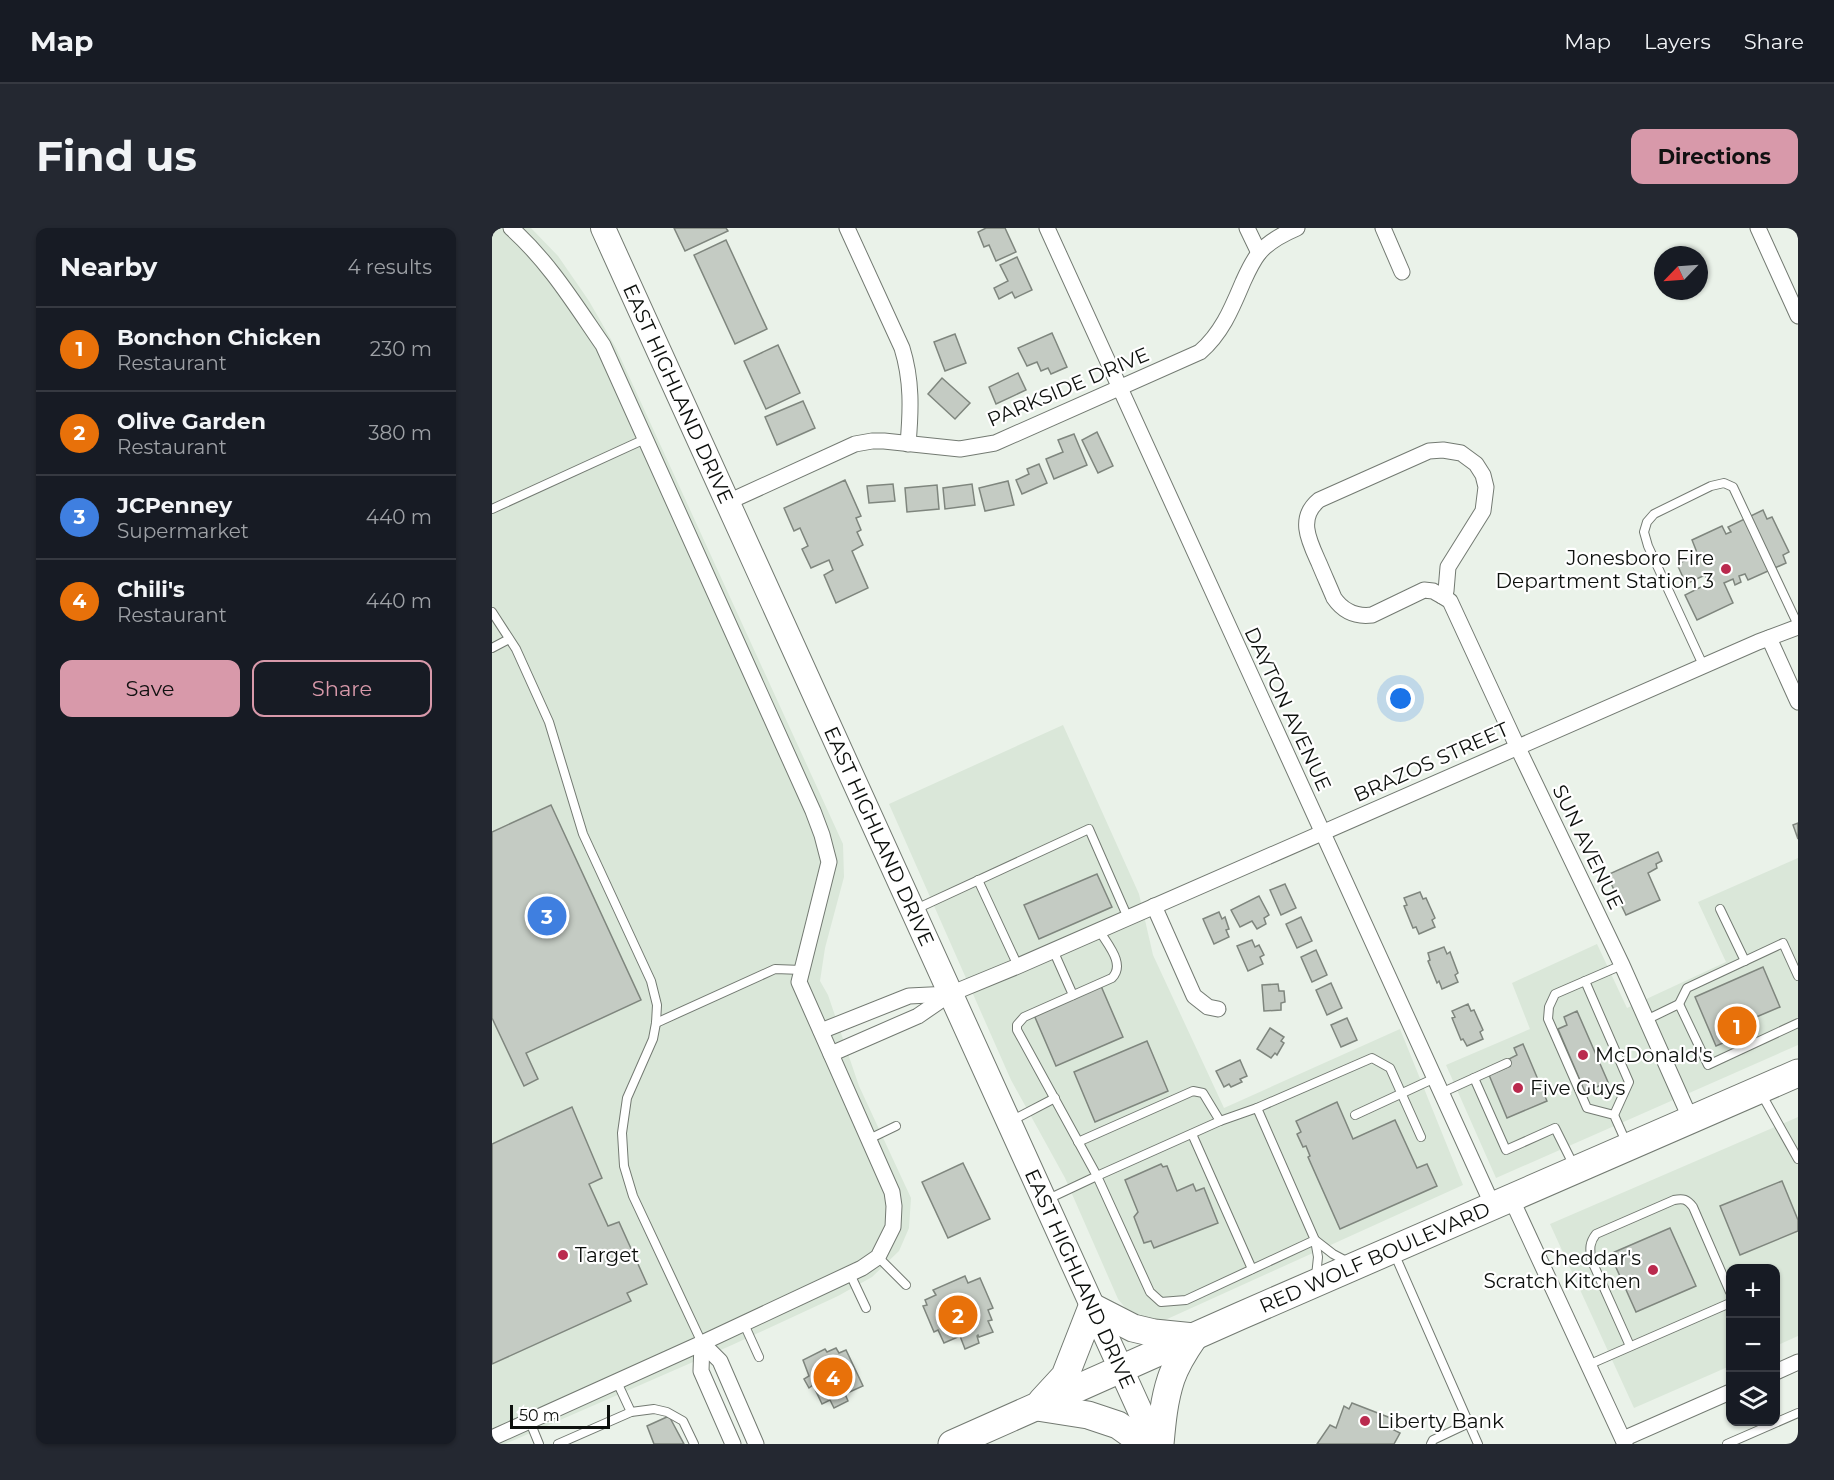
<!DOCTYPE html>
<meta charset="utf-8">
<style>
:root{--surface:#171b24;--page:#242831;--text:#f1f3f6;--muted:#9ea1a6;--line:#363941;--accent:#d899aa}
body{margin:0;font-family:Montserrat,sans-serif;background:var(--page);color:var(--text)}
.controls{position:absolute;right:18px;bottom:18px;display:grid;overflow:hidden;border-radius:12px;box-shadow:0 2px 4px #0004}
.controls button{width:54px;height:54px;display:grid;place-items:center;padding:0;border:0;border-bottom:2px solid var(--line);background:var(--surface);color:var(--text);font:30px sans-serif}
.compass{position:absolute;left:1162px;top:18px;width:54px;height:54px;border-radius:50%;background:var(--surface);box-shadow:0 2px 4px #0004;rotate:245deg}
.scale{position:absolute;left:18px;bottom:15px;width:100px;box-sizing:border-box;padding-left:6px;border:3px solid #0d100d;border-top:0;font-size:16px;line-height:21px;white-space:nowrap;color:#0d100d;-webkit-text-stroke:4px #fff;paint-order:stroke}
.you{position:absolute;left:909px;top:471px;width:21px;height:21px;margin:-15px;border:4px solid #fff;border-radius:50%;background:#1a73e8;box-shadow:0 0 0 9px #1a73e833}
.badge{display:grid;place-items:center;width:39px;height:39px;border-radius:50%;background:var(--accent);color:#fff;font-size:20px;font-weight:700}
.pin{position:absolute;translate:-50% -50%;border:3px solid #fff;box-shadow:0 2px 6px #0006}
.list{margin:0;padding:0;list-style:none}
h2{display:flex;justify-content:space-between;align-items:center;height:78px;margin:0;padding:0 24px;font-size:26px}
h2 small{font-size:20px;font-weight:400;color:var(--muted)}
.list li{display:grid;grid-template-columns:39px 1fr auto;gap:18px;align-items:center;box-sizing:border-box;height:84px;padding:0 24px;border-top:2px solid var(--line)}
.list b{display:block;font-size:22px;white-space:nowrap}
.list p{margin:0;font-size:20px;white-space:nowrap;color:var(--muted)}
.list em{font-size:20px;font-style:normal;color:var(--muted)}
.actions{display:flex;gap:12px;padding:18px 24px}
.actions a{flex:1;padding:14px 0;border:2px solid var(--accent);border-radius:12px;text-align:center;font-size:21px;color:var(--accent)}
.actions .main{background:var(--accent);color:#111}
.icon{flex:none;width:33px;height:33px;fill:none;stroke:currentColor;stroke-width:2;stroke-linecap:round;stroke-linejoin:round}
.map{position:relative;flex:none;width:1306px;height:1216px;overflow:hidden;border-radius:12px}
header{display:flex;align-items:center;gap:36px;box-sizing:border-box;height:84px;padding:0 30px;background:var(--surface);border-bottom:2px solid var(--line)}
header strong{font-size:28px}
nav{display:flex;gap:33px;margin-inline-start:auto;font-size:21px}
.intro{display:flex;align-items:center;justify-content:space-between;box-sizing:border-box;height:144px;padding:0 36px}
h1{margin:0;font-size:42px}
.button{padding:15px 27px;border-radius:12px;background:var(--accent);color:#111;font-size:21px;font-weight:700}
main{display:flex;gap:36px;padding:0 36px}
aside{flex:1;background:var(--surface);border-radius:12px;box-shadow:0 2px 4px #0004}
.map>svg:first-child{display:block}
</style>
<header>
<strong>Map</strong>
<nav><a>Map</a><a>Layers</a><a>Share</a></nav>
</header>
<div class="intro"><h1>Find us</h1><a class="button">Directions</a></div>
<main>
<aside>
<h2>Nearby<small>4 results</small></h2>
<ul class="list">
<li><span class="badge" style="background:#e8710a">1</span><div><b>Bonchon Chicken</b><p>Restaurant</p></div><em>230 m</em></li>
<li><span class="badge" style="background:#e8710a">2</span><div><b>Olive Garden</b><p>Restaurant</p></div><em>380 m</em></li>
<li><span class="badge" style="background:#3f7fe0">3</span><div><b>JCPenney</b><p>Supermarket</p></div><em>440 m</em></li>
<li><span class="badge" style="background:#e8710a">4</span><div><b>Chili's</b><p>Restaurant</p></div><em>440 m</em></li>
</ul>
<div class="actions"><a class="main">Save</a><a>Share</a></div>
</aside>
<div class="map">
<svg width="1306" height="1216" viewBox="0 0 1306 1216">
<rect width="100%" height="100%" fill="#eaf2e9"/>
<!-- built -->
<g fill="#dae7d9">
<polygon points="0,0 39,0 66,28 97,73 124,120 351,616 352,649 333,720 328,753 336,767 367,858 419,970 417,1000 407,1023 380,1049 346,1068 240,1117 13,1216 0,1216"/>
<polygon points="571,497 647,666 661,727 732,880 908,801 971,957 673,1092 660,1093 648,1089 635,1082 626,1071 573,950 519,852 397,576"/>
<polygon points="1306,630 1306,817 1004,950 954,837 1038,801 1020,755 1105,716 1135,780 1234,734 1206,674"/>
<polygon points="1306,889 1306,1108 1284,1118 1284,1040 1238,1040 1238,1138 1142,1180 1058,996"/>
</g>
<!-- building -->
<g fill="#c4cbc3" stroke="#7f867e" stroke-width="1.5">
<polygon points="182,0 234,0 236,3 193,23"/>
<polygon points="494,0 513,0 524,24 504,33 497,17 492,19 486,4"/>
<polygon points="234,12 275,101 243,116 202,27"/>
<polygon points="525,29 540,62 523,70 520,64 507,71 502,60 516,53 508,37"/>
<polygon points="560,105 575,139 559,146 556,140 549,143 545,134 535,138 526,120"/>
<polygon points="463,106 474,135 453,143 442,114"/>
<polygon points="286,117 308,165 274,181 252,133"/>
<polygon points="526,145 534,162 504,176 497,159"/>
<polygon points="450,150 478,175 463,191 436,166"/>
<polygon points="311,173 323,200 285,217 273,189"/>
<polygon points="605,204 621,238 606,245 590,212"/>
<polygon points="582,206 595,237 562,251 554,231 571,224 566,212"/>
<polygon points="547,236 555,255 530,266 524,252 537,246 535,241"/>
<polygon points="353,252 369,288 364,290 369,302 365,304 371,317 360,323 376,360 344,375 332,347 341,342 337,332 319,340 310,321 316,318 308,300 302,303 292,280"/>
<polygon points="516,253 522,277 493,283 487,260"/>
<polygon points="401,256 403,273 377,275 375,258"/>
<polygon points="480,256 483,277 453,281 451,260"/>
<polygon points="445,257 447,281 415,284 413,260"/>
<polygon points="1271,282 1275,291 1280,289 1297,324 1291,327 1294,335 1256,352 1253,346 1247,348 1249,354 1243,357 1241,351 1232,355 1241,375 1205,392 1193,367 1217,355 1213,347 1194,356 1185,336 1206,327 1200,312 1230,298 1234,306 1239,304 1236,299"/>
<polygon points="59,577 149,772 34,825 46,851 32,858 0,790 0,604"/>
<polygon points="1306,595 1306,611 1301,597"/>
<polygon points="1166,624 1170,633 1164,636 1165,640 1156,645 1168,672 1134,687 1115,647"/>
<polygon points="605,646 620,679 547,711 532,677"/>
<polygon points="793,656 804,680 789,687 778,662"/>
<polygon points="928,664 931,671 934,670 943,690 940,692 943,699 927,706 924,699 921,700 912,678 915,677 912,670"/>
<polygon points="767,668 777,687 772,690 774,696 765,701 760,693 748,699 739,682"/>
<polygon points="727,684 730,691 733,689 737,701 734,702 737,709 722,716 711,691"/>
<polygon points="809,689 820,713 805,720 794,696"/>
<polygon points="760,712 763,719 767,717 772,727 768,729 771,736 756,743 745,718"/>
<polygon points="952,719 955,726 958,724 966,745 963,747 966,754 950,761 947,753 945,755 936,733 938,732 936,725"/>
<polygon points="824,722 835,747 820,754 809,729"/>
<polygon points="1271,739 1288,779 1262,790 1266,800 1224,818 1203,769"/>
<polygon points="839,755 850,780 835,787 824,762"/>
<polygon points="786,756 787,763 792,763 793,774 789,775 789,782 772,783 770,757"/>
<polygon points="609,758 631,809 564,838 542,787"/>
<polygon points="976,776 979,783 982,782 991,802 988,804 991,811 975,818 971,811 969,812 960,790 963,789 960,783"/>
<polygon points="1085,783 1116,854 1093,864 1066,801 1075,797 1072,789"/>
<polygon points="855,790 865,812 849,819 839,797"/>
<polygon points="778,800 792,809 789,813 792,815 785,827 783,825 779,830 765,821"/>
<polygon points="655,813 676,863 603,894 582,844"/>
<polygon points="1031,816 1055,873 1015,890 997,847 1018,838 1015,832 1025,827 1022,820"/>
<polygon points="748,832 755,848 748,851 750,854 739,859 737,856 732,859 724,843"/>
<polygon points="845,874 861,911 903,892 925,940 935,936 945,958 848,1001 816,929 818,928 814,918 811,919 805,906 809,904 804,893"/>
<polygon points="80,879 110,950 97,956 116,998 127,994 155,1056 135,1065 139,1073 0,1136 0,916"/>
<polygon points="471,935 498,991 456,1010 430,954"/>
<polygon points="669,936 671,939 675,938 685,963 701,956 704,963 712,960 726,995 662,1020 659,1013 652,1015 642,989 646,984 633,952"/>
<polygon points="1290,953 1306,992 1306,1003 1248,1027 1228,978"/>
<polygon points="1178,1000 1204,1058 1144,1084 1118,1026"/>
<polygon points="473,1048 476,1055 488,1050 501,1080 496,1082 500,1092 496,1093 501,1104 487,1109 486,1107 485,1108 487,1115 473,1121 468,1108 452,1115 446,1102 442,1104 431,1078 435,1077 433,1072 444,1067 441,1062"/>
<polygon points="344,1120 347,1125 354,1122 371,1158 353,1166 356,1173 342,1180 338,1172 330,1176 321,1157 317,1160 312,1151 317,1148 311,1132 333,1121 335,1124"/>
<polygon points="860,1175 896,1189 904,1198 902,1202 908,1205 902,1216 825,1216 838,1197 844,1200 852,1178 857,1181"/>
<polygon points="177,1188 192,1216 162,1216 155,1198"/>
</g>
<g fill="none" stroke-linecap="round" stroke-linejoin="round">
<defs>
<g id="lane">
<polyline points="0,281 153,211"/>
<polyline points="0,384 24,421 57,494 91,606 159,753 165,777 164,795 161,811 135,870 130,905 132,938 141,968 210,1115"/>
<polyline points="0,420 17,411"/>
<polyline points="1211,437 1156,318 1152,304 1155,294 1162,286 1219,258 1232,255 1241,259 1306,397"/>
<polyline points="486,652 526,738"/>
<polyline points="424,681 597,601 636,690"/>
<polyline points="1228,681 1253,733"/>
<polyline points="561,722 581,767"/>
<polyline points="1130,737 1063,766 1057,779 1056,791 1095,880 1122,887 1134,914"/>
<polyline points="1093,753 1137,854 1122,887"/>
<polyline points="1187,776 1195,760 1291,715 1306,748"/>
<polyline points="1154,792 1187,776 1216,837 1306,795"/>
<polyline points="164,795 283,741 310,742"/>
<polyline points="982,850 1015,835"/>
<polyline points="949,865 982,850 1014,922 1063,900 1082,938"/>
<polyline points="1270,867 1306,931"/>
<polyline points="765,880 880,830 898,840 929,909"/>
<polyline points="863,887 943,850"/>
<polyline points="519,893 563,870"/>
<polyline points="700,906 760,1041"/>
<polyline points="377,911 404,898"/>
<polyline points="586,914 701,863 711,865 728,893"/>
<path d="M554 972 605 948 525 802V797L532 789 620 750C634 736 615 716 607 702"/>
<polyline points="823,1012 694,1072 669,1074 658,1064 605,948 728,893 765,880 823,1012 826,1029 824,1048"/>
<polyline points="823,1012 841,1026 856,1034"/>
<polyline points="902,1025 986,1216"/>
<polyline points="386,1029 414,1057"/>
<polyline points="358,1046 374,1080"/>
<polyline points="252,1096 267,1129"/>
<path d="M1138 1118 1099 1031C1098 1021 1097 1015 1104 1006L1182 972C1191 970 1195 971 1201 979L1238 1064"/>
<polyline points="1096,1137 1238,1075"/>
<polyline points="125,1154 139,1184"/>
<polyline points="38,1194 47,1216"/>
<polyline points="66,1216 139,1184 162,1181 175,1184 191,1193 202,1216"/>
<polyline points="939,1216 941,1212 977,1195"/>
<polyline points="1235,1216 1306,1185"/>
</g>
<g id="street">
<path d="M355 0 410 120C420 152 419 182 416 216"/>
<polyline points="555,0 1001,978"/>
<polyline points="755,0 767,25"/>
<polyline points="891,0 910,44"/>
<polyline points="1266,0 1306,88"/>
<path d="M951 222 969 225 984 236 991 247 994 259 991 283 956 339 954 363 950 368 941 363 932 362 880 387C864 389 851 383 842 370 837 358 832 347 827 335 817 313 805 290 827 272L937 223Z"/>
<path d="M236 274 363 216 380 213H392L468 221 503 215 708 124C730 105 740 80 751 54 756 43 760 34 767 25 777 13 791 6 805 0"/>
<polyline points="950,368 958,373 1025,518 1130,737 1199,892"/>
<polyline points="1277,410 1306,474"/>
<polyline points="662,678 702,768 716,779 726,781"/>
<polyline points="329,803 417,768 458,766"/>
<polyline points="339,826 426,788 458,766 526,738 1266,414 1306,399"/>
<polyline points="1019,970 1133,1216"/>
<polyline points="210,1115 228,1133 264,1216"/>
<polyline points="210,1115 209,1143 241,1216"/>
<polyline points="1284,1144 1306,1134"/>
<path d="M2 1209 210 1115 370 1040 386 1029 401 999 402 978 400 964 307 754 337 634 330 607 321 583 111 117C82 75 57 34 19 0"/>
<polyline points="1131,1211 1238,1164"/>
</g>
<g id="primary">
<path id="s1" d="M111 0 663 1216"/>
</g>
<g id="highway">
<path d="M550 1173 573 1148 600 1079 641 1100 662 1105 702 1109C693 1122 684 1136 679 1151 672 1172 670 1194 668 1216"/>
<polyline points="545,1179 596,1187 626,1197 653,1216"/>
<path id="s2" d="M460 1216 748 1088 1306 845"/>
</g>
</defs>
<!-- lane casing -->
<use href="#lane" stroke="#737a72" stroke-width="10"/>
<!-- street casing -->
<use href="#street" stroke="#737a72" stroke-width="17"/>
<!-- primary casing -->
<use href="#primary" stroke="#737a72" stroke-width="26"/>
<!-- highway casing -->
<use href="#highway" stroke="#737a72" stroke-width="29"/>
<!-- lane -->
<use href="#lane" stroke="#fff" stroke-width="8"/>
<!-- street -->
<use href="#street" stroke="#fff" stroke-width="15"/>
<!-- primary -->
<use href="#primary" stroke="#fff" stroke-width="24"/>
<!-- highway -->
<use href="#highway" stroke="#fff" stroke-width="27"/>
</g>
<!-- markers -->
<g fill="#ba2a4e" stroke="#fff" stroke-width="2">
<circle cx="1234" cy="341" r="6"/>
<circle cx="1091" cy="827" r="6"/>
<circle cx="1026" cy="860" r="6"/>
<circle cx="71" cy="1027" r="6"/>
<circle cx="1161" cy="1042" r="6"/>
<circle cx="873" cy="1193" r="6"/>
</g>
<g text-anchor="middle" stroke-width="4.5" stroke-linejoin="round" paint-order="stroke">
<!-- street labels -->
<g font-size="20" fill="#0d100d" stroke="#fff">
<text transform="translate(576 159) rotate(-23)" y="7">PARKSIDE DRIVE</text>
<text dy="7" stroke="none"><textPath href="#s1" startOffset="182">EAST HIGHLAND DRIVE</textPath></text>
<text transform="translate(796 481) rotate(65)" y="7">DAYTON AVENUE</text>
<text transform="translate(939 534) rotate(-24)" y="7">BRAZOS STREET</text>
<text dy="7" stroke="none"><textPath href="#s1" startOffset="668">EAST HIGHLAND DRIVE</textPath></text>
<text transform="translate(1096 619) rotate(64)" y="7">SUN AVENUE</text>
<text dy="7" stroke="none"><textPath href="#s2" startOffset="462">RED WOLF BOULEVARD</textPath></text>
<text dy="7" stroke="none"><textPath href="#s1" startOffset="1154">EAST HIGHLAND DRIVE</textPath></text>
</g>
<!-- poi labels -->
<g font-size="20" fill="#0d100d" stroke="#fff" text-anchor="start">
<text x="1222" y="337" text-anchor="end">Jonesboro Fire<tspan x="1222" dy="23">Department Station 3</tspan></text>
<text x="1103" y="834">McDonald's</text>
<text x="1038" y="867">Five Guys</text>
<text x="83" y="1034">Target</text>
<text x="1149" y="1037" text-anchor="end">Cheddar's<tspan x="1149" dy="23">Scratch Kitchen</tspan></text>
<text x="885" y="1200">Liberty Bank</text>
</g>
</g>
</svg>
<div class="controls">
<button>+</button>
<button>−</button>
<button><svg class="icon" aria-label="layers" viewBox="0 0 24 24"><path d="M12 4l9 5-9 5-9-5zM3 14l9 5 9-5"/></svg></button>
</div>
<svg class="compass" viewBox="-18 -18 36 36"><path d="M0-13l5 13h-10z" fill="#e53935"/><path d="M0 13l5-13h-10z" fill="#9ea1a6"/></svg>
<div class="scale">50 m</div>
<div class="you"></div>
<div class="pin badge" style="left:1245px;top:798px;background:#e8710a">1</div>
<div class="pin badge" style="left:466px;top:1087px;background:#e8710a">2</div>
<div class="pin badge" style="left:55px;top:688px;background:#3f7fe0">3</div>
<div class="pin badge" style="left:341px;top:1149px;background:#e8710a">4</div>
</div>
</main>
